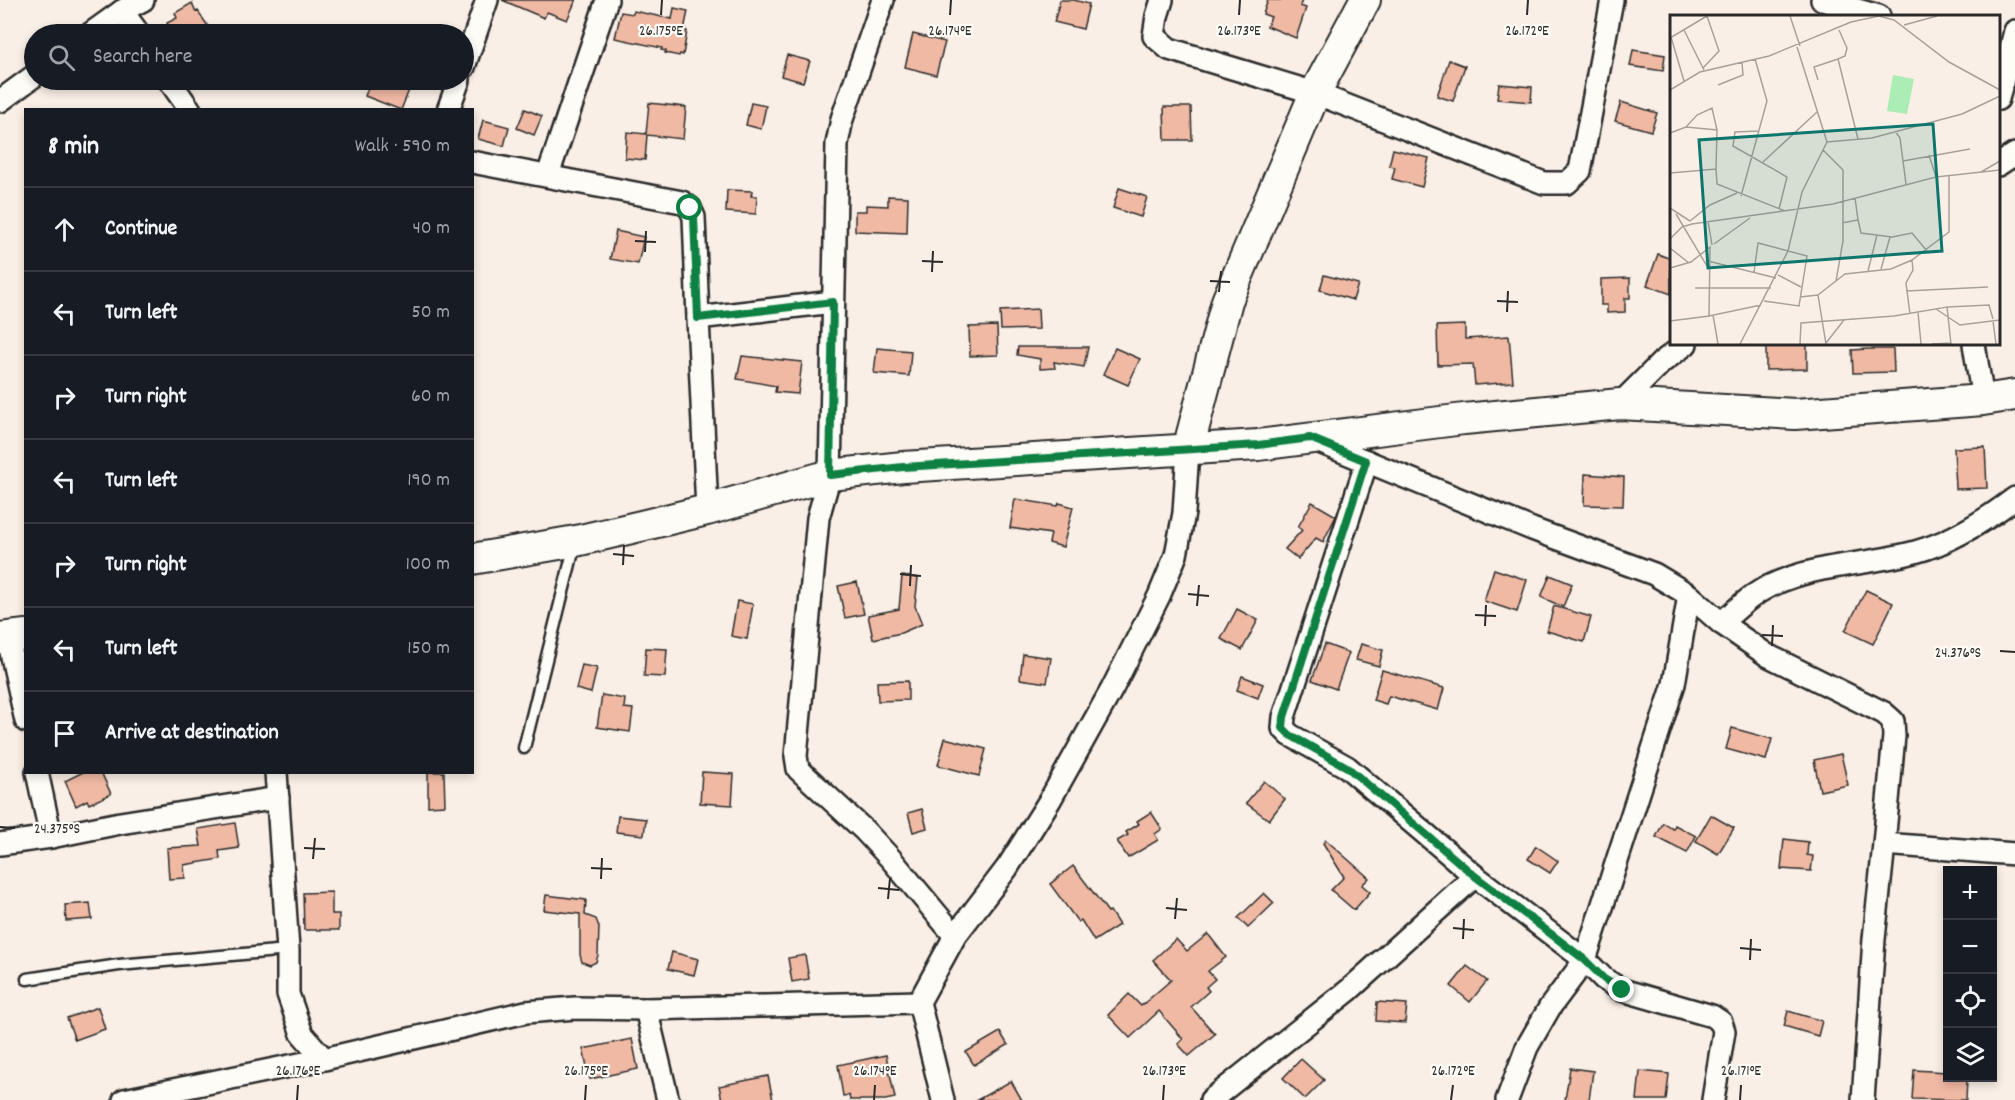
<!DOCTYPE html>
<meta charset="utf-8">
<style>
:root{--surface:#171b24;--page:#20242c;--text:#f1f3f6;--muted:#9ea1a6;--line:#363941}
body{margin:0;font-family:Dekko,sans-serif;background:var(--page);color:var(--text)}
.controls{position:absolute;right:18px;bottom:18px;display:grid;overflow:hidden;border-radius:0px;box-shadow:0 3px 9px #0003}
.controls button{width:54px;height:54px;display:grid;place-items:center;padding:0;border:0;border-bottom:2px solid var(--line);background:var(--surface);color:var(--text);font:30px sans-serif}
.stop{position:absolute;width:18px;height:18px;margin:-14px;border:4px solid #0b8043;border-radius:50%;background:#fff}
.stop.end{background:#0b8043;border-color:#fff;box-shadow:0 2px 6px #0008}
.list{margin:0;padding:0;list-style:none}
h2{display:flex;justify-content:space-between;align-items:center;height:78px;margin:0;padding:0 24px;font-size:26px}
h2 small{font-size:20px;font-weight:400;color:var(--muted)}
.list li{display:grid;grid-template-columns:39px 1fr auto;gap:18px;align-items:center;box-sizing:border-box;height:84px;padding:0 24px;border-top:2px solid var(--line)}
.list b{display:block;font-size:22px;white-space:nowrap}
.list em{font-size:20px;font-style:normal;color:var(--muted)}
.icon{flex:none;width:33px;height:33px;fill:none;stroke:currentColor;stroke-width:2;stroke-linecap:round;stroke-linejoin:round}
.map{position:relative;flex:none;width:2015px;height:1100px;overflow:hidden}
.search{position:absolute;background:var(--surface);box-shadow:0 3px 9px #0003;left:24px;top:24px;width:450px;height:66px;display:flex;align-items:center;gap:15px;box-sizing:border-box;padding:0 21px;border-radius:33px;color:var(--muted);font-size:22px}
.panel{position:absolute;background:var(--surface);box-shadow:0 3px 9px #0003;left:24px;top:108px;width:450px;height:666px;border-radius:0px}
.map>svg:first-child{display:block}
</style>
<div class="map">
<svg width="2015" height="1100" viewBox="0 0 2015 1100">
<rect width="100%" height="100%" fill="#faefe6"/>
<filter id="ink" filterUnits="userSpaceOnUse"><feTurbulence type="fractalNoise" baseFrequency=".0167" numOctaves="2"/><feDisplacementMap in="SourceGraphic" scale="12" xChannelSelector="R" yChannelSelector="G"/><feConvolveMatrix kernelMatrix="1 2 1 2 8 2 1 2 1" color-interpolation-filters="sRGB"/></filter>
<g filter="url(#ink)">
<!-- building -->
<g fill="#f0b9a4" stroke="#2b2b2b" stroke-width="1.5">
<polygon points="502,0 576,0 567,20 547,12 544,18"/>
<polygon points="1060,0 1074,0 1089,4 1083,29 1054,22"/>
<polygon points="1268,0 1302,0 1300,6 1306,8 1296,38 1267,26 1271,17 1263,14"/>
<polygon points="192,3 196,12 198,11 213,34 173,34 167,23 177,18 175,13"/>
<polygon points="674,8 688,11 684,30 687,31 683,55 680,54 679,56 665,53 666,51 661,50 662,48 615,38 621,12 633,14 634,11 672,19"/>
<polygon points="913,34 945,42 936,75 905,67"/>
<polygon points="1633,50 1665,55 1663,71 1630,66"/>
<polygon points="787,55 810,61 803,82 781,76"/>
<polygon points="1449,60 1465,66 1453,101 1437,96"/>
<polygon points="371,80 413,80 401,110 365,96"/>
<polygon points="1499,84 1532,87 1531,102 1497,99"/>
<polygon points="1621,102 1657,113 1651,131 1615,121"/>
<polygon points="649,103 686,107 683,139 647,135 645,160 625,158 627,132 646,134"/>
<polygon points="751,103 766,106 761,129 746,125"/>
<polygon points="1164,107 1191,107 1192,140 1165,140"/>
<polygon points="525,109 542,116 534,135 517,128"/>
<polygon points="483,120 509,127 504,146 478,139"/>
<polygon points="1393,149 1429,158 1422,187 1392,179 1395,167 1389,166"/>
<polygon points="1119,188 1147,197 1141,217 1113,208"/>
<polygon points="727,190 752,191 751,196 757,196 756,214 726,212"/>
<polygon points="888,196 908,197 907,233 855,231 855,211 866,211 866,205 888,206"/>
<polygon points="616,231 644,237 638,264 610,259"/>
<polygon points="1658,254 1671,259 1671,294 1647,285"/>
<polygon points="1324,275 1358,284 1353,300 1320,290"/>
<polygon points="1630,278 1630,298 1625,298 1625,312 1607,313 1607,305 1601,305 1601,279"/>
<polygon points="1038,309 1039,329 1001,330 1000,311"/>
<polygon points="1465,325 1465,339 1509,336 1513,382 1475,385 1473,364 1438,365 1437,326"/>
<polygon points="997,326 998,355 970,356 969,327"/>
<polygon points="1766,344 1807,344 1807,369 1766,370"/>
<polygon points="1018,347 1088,347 1084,367 1054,362 1055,368 1040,369 1040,359 1017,355"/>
<polygon points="877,348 911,351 909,376 874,373"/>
<polygon points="1115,348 1140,359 1128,385 1103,374"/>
<polygon points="1868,349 1893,349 1894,372 1853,373 1852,350"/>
<polygon points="742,356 802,362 798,394 775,392 776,386 737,379"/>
<polygon points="1985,447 1987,488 1956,489 1954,448"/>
<polygon points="1585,474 1624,477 1623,506 1584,505"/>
<polygon points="1015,499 1058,506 1059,503 1073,507 1063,547 1049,543 1051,534 1010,528"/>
<polygon points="1312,502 1336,516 1323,542 1316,538 1298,559 1285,549 1302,530 1298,527"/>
<polygon points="1494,569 1527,580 1517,612 1484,601"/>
<polygon points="1550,575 1572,584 1563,607 1541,597"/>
<polygon points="902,576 918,578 915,606 922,624 901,633 873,639 868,615 899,609"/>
<polygon points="857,582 864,614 845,618 838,586"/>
<polygon points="1866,590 1893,603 1873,644 1845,631"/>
<polygon points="737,601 753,604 747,639 731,636"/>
<polygon points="1554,606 1591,617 1584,642 1547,631"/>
<polygon points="1237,609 1258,620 1242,650 1221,639"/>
<polygon points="1325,644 1349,653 1336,689 1312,680"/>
<polygon points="1361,644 1383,650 1379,666 1356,660"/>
<polygon points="646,648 667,649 665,677 644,676"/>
<polygon points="1023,654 1051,658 1047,683 1020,679"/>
<polygon points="582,665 597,668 591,693 576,689"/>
<polygon points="1382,670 1444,688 1438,710 1389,696 1386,704 1373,700"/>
<polygon points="1242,676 1263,684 1258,698 1237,690"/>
<polygon points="908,681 908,700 878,701 877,682"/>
<polygon points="602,695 625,699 624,708 633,709 630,732 597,727"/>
<polygon points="1732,728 1772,739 1766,760 1726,749"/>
<polygon points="945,738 986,749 979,776 938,765"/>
<polygon points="1841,754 1848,785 1820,791 1814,760"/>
<polygon points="83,772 101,772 111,794 89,804 87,800 76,806 65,781"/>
<polygon points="428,772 444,772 445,805 428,806"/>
<polygon points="702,772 734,774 732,805 700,803"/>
<polygon points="1264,781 1285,799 1269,820 1246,803"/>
<polygon points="922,809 927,828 913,832 908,813"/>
<polygon points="1151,812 1162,829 1155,834 1158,840 1128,858 1117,841 1128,835 1126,832 1139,824 1137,821"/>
<polygon points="1711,815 1734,828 1718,854 1696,841"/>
<polygon points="618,816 646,819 644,835 616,832"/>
<polygon points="235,823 239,848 219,851 220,859 184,865 185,878 169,879 167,848 201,846 198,829"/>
<polygon points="1663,823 1673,829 1675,825 1696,836 1687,853 1656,837"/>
<polygon points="1784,839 1808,842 1807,855 1813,856 1811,871 1781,869"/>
<polygon points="1326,840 1369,878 1362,885 1370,892 1354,910 1331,890 1344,877 1323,843"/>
<polygon points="1536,846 1558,861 1550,873 1528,859"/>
<polygon points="1073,866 1108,912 1110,911 1119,925 1094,941 1081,920 1078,922 1050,884"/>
<polygon points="332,892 332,914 339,914 339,930 304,930 303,893"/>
<polygon points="1264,893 1274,903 1248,928 1238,918"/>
<polygon points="546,895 586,900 585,915 596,919 599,927 598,955 596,962 590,965 582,962 580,955 580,914 544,910"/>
<polygon points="90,903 92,919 66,921 65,905"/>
<polygon points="1208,934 1226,957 1208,971 1215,979 1206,987 1209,991 1191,1007 1215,1034 1189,1056 1178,1044 1183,1039 1159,1011 1130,1038 1108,1015 1129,994 1141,1006 1171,980 1153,960 1176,939 1187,951"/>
<polygon points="672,952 698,959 694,975 668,969"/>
<polygon points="805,955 809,979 792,982 788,958"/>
<polygon points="1467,966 1487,981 1470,1002 1451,986"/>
<polygon points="1377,1002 1407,1004 1405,1023 1376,1021"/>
<polygon points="98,1007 105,1029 75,1040 67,1018"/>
<polygon points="1788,1011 1822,1021 1818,1036 1784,1026"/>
<polygon points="1000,1032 1008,1045 974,1065 966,1052"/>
<polygon points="632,1039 638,1069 590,1079 583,1049"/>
<polygon points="886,1055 895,1098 885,1100 850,1100 849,1095 843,1096 838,1065"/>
<polygon points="1301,1059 1324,1080 1305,1099 1283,1078"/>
<polygon points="1570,1068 1593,1071 1589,1100 1565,1100"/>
<polygon points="1914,1070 1946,1072 1945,1078 1967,1079 1966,1100 1912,1099"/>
<polygon points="1640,1071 1669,1074 1666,1100 1637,1100"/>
<polygon points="768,1076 773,1100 722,1100 719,1086"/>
<polygon points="1011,1081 1022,1100 977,1100"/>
</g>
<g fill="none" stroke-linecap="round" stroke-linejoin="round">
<defs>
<g id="lane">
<polyline points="524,748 575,544"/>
<polyline points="27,979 119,965 288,950"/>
</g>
<g id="street">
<polyline points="883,0 842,119 837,144 830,475 818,518 796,756 798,769 864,830 891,859 955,936"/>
<polyline points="1162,0 1157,16 1154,36 1169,49 1315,93 1544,183 1567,183 1580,171 1612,0"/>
<polyline points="1822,0 1879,16"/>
<polyline points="122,11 139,34"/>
<polyline points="90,34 122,11 143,0"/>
<polyline points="464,67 487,0"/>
<polyline points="169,80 190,110"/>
<polyline points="1998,99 2015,31"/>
<polyline points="0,101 34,76"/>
<polyline points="448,110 459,80"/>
<polyline points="472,162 682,202 690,208 694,217 698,318"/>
<polyline points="1998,165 2015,154"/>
<polyline points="548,175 607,0"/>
<polyline points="1974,344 1983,400"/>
<polyline points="1620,404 1662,362 1686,344"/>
<polyline points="1312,439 1532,529 1654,574 1689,595 1721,623 1767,655 1884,713 1893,721 1894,736 1884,844 2015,854"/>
<polyline points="1367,461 1284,717 1283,728 1290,735 1347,767 1475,876 1585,960 1604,979 1622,990 1712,1016 1721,1022 1724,1031 1713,1100"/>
<polyline points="707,510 698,318 833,302"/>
<path d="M1721 623C1737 609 1753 593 1772 585 1816 564 1868 565 1915 552 1949 543 1986 520 2015 498"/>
<polyline points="8,638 26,721"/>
<polyline points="37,772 51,837"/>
<polyline points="276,772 288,950 288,994 302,1034 324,1059"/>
<polyline points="0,844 51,837 120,823 278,798"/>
<polyline points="646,1009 668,1100"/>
<polyline points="124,1100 324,1059 526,1012 575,1008 646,1009 919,1002"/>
<polyline points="943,1100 919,1002 955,936 1007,868 1050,800 1112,689 1159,596 1176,555 1184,513 1188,449"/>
<polyline points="1211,1100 1349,990 1475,876"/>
<polyline points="1507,1100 1527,1047 1550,1007 1585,960 1674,684 1689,595"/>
<polyline points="1863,1100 1874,939 1884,844"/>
</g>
<g id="secondary">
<polyline points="1188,449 1227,301 1315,93 1365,0"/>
<polyline points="472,559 576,541 645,525 707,510 830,475 903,467 1258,445 1464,419 1620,404 1795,414 1983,400 2015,395"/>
<polyline points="0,638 26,635"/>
</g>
</defs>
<!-- lane casing -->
<use href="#lane" stroke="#2b2b2b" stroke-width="15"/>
<!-- street casing -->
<use href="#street" stroke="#2b2b2b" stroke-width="26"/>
<!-- secondary casing -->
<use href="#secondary" stroke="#2b2b2b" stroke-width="34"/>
<!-- lane -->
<use href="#lane" stroke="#fdfcf7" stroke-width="10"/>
<!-- street -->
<use href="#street" stroke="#fdfcf7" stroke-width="21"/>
<!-- secondary -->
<use href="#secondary" stroke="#fdfcf7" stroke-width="30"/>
</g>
</g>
<g fill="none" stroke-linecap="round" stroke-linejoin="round" filter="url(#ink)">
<!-- route -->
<polyline stroke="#0b8043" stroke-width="8" points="690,208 694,217 698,318 833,302 830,475 903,467 1258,445 1310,438 1366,461 1284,717 1283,728 1290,735 1347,767 1475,876 1585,960 1604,979 1622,990"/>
</g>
<!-- ticks -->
<path fill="none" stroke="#2b2b2b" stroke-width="2" d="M661 15 662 0M950 15 951 0M1239 15 1240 0M1527 15 1528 0M635 241 656 242M645 252 646 231M922 261 943 262M932 272 933 251M1210 281 1230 282M1219 292 1221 271M1497 301 1518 302M1507 312 1508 291M613 554 634 556M623 565 624 545M900 574 921 576M910 586 911 565M1188 594 1209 596M1197 606 1199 585M1475 615 1496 616M1485 626 1486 605M1762 635 1783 636M1772 646 1773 625M2000 651 2015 652M0 827 15 828M304 848 325 849M313 859 315 838M591 868 612 869M601 879 602 858M878 888 899 890M888 899 890 878M1166 908 1187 910M1175 919 1177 898M1453 928 1474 930M1463 939 1464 919M1740 948 1761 950M1750 960 1751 939M297 1100 298 1085M585 1100 586 1085M874 1100 875 1085M1163 1100 1164 1085M1451 1100 1453 1085M1740 1100 1741 1085"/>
<!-- overview -->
<g transform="translate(1670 15)">
<rect width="330" height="330" fill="#faefe6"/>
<path d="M223 60 244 64 237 99 217 96Z" fill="#acedb6"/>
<path fill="none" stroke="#a7a19b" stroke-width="1.5" d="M120 1 130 31M234 10 267 1M14 15 34 55M169 15 177 33 175 41 168 44 188 124M1 22 14 66M0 23 37 1M33 53 49 36 37 1M148 65 144 52 168 44M48 70 73 60 72 47M0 75 30 57 99 41 181 7 209 1 224 5 279 47 330 75M16 112 27 100 42 93 47 115M89 116 65 117 63 131 117 162 109 194M225 116 230 123 236 169M0 118 16 112 47 115 46 154M157 127 202 123 292 99 330 81M153 135 173 155V226L166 266M259 140 266 162M233 146 300 134M93 147 147 97M311 157 330 146M0 158 46 154 47 169 115 196M71 181 97 86 85 44M0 193 20 206M6 199 37 251M188 205 191 218 222 222 242 218 257 236M20 206 40 190 67 178M38 206 42 230M172 208 188 205 185 183M0 224 12 212 22 209 163 189 266 162 330 155M44 229 80 203M0 233 19 248M38 246 106 263M0 253 21 247 40 232 39 301 0 306M211 254 220 222M198 256 207 220M84 257 88 228 137 241 129 291 94 286M108 260 131 272M25 273H101M236 276 318 272M130 282 148 280M277 292 319 290 323 304M266 294 290 310 330 305M248 297 251 329M240 299 236 268 243 255 242 245M43 300 48 329M39 301 91 290M323 306 326 329M156 328 174 305M70 329 118 236 132 177 157 127 127 32M130 329 131 308 224 301 277 292 281 329M156 329 148 280 175 259 221 254 242 245 279 217V160M262 329 281 328"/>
<path fill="#0f766e" fill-opacity="0.15" stroke="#0f766e" stroke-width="3" d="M263 109 272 236 38 253 29 125Z"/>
<rect width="330" height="330" fill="none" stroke="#2b2b2b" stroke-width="3"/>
</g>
<g font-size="15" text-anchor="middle" fill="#2b2b2b" stroke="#fdfcf7" stroke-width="4.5" stroke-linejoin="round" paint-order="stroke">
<text x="661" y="35">26.175°E</text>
<text x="950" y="35">26.174°E</text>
<text x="1239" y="35">26.173°E</text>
<text x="1527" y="35">26.172°E</text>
<text x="1958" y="657">24.376°S</text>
<text x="57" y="833">24.375°S</text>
<text x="298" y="1075">26.176°E</text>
<text x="586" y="1075">26.175°E</text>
<text x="875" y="1075">26.174°E</text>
<text x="1164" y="1075">26.173°E</text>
<text x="1453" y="1075">26.172°E</text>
<text x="1741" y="1075">26.171°E</text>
</g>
</svg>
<div class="controls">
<button>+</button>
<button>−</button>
<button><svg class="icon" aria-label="locate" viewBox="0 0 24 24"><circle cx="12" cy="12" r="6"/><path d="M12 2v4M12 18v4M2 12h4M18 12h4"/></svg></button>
<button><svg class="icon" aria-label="layers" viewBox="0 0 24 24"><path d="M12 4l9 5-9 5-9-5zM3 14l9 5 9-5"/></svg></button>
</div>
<div class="stop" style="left:690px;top:208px"></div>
<div class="stop end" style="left:1622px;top:990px"></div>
<div class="search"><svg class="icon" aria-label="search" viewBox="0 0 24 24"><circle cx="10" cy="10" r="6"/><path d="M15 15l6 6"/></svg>Search here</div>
<section class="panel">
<h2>8 min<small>Walk · 590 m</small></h2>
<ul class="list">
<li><svg class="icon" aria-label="ahead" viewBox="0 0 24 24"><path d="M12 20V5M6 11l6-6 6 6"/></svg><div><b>Continue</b></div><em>40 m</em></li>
<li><svg class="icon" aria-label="left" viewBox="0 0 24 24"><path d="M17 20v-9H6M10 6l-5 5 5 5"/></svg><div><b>Turn left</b></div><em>50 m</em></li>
<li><svg class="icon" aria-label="right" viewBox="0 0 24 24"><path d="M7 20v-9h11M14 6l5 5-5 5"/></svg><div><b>Turn right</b></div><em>60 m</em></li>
<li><svg class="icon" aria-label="left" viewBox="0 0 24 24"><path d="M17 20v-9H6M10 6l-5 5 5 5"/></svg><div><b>Turn left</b></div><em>190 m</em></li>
<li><svg class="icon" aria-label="right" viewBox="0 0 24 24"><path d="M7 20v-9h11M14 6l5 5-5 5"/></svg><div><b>Turn right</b></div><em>100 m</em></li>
<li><svg class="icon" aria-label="left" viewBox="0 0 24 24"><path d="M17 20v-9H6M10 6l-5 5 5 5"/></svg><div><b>Turn left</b></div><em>150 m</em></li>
<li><svg class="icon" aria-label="arrive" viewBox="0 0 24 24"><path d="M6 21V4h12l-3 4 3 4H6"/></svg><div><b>Arrive at destination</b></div></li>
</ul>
</section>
</div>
